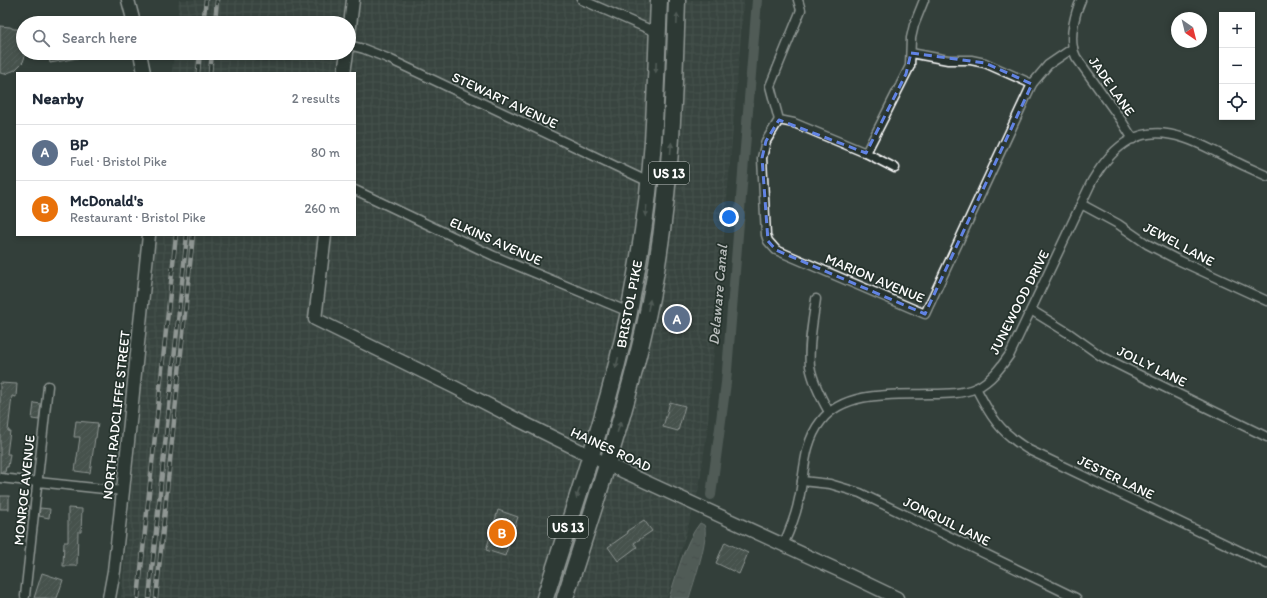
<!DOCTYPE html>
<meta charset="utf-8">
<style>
:root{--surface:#fff;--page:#f6f6f7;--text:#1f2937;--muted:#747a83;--line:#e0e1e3;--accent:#845c67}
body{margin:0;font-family:Itim,sans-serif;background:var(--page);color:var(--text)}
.controls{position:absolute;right:12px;top:12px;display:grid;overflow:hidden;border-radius:0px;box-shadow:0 2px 6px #0003}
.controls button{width:36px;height:36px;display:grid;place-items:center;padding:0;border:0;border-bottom:1px solid var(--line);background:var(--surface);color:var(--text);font:20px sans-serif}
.compass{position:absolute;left:1171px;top:12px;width:36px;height:36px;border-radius:50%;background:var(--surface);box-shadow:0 2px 6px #0003;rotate:145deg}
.you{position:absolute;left:729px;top:217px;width:14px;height:14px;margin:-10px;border:3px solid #fff;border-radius:50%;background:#1a73e8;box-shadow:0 0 0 6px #1a73e833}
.badge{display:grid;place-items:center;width:26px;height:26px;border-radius:50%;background:var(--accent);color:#fff;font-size:13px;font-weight:700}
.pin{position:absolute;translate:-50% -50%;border:2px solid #fff;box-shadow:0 1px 4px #0006}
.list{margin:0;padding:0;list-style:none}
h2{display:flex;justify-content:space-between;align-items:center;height:52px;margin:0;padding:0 16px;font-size:17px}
h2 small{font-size:13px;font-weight:400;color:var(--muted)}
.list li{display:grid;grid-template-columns:26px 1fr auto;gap:12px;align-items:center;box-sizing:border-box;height:56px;padding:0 16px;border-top:1px solid var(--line)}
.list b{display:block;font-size:15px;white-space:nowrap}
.list p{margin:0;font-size:13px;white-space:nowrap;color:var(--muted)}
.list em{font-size:13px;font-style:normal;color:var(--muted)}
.icon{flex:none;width:22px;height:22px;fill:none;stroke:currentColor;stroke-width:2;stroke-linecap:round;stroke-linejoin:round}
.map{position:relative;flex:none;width:1267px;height:598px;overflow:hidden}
.search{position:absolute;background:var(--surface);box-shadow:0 2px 6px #0003;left:16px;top:16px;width:340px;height:44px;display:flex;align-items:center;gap:10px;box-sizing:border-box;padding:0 14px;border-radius:22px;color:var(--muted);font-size:15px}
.panel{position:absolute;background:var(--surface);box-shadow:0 2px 6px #0003;left:16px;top:72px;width:340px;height:164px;border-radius:0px}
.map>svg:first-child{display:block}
</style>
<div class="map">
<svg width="1267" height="598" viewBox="0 0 1267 598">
<defs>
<pattern id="industrial-grid" width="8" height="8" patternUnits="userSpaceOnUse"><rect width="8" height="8" fill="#404c47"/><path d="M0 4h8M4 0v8" fill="none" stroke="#5d6763"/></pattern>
<pattern id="water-ripples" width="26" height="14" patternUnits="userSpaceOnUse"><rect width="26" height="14" fill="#737b78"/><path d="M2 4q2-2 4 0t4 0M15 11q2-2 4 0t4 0" fill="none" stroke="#606462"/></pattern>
<pattern id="building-hatch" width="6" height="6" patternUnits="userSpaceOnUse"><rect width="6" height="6" fill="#5f6964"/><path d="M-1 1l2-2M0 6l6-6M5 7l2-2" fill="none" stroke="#77807b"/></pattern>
</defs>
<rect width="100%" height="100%" fill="#333f3a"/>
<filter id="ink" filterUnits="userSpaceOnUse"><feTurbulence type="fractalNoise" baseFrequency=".025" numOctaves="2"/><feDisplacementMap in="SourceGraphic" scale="8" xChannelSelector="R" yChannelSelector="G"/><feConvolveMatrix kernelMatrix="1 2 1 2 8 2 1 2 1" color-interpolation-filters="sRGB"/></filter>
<g filter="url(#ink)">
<!-- industrial -->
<polygon fill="url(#industrial-grid)" points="179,0 744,0 707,433 699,488 690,520 667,598 121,598 156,235 355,235 355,73 172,73 174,53 349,53 349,23 177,23"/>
<!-- water -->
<path fill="url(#water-ripples)" stroke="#abb0ae" d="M700 523 704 525C710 535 693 585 689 598H669C677 574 684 543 700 523Z"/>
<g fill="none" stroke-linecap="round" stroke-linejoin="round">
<!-- canal -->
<polyline stroke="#737b78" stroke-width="10" points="711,495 726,383 757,0"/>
</g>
<!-- building -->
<g fill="url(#building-hatch)" stroke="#fff">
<polygon points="0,26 10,27 14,29 17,29 23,38 23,53 26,53 23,62 15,70 5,74 0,73"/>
<polygon points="48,53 82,53 83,57 50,63"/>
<polygon points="0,383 17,384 16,397 12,396 8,431 10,431 7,454 10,454 8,467 6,467 5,472 0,472"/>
<polygon points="670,402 685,406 678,431 663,427"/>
<polygon points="34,403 41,404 39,420 32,419"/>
<polygon points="76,421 98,423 96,438 95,438 90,473 75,471 80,437 74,437"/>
<rect x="0" y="496" width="9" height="13"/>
<polygon points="23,505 29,506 28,515 23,515"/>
<polygon points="40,508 50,509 49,518 39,516"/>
<polygon points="68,508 82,509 81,532 78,532 77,566 63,566 64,542 68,542"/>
<polygon points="498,510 518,517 505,556 486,550"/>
<polygon points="644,520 652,531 634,543 637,547 618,561 608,547 628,533 627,531"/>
<polygon points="725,542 748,553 739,574 716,563"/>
<polygon points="42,573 63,580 57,598 34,598"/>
</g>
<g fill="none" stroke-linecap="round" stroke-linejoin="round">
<defs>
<g id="street">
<polyline points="582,0 658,33"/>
<path d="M1081 0C1075 13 1070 34 1073 48 1073 51 1075 54 1076 57L1121 120 1133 139"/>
<polyline points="349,45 364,49 387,58 649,182"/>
<polyline points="911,53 948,60 971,60 985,63 1032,84"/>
<polyline points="779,120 770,86 801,10 798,0"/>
<polyline points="866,153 910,66 911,38 914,25 924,0"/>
<polyline points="895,168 866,153 794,123 779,120 766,141 762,158 766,235 768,241 776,250 925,314 1032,84 1048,65 1073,48"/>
<polyline points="355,190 494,256 629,312"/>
<polyline points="1081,204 1118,224 1147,244 1176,259 1267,301"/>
<path d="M816 299C813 320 808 345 810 366 813 383 821 398 829 412"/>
<polyline points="1031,310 1070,334 1101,356 1133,372 1267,437"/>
<path d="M976 388C985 405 995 425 1011 437 1016 442 1023 446 1029 450L1267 564"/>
<polyline points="0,478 123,491"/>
<polyline points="802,481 830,484 860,493 1076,598"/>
<path d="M783 545C790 530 796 516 799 499 805 472 803 444 821 421 845 390 896 395 931 394 947 394 962 394 976 388 991 381 1001 367 1010 354L1092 181C1114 144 1140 123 1184 138 1197 142 1208 148 1220 154 1236 162 1251 169 1267 176"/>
<polyline points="25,596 48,386"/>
</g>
<g id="secondary">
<polyline points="128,0 134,23"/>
<polyline points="349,34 353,0"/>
<polyline points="140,53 144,73"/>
<polyline points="344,73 347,53"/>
<polyline points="325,235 315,319 456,388 518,420 607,464 851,576 897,598"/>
<polyline points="109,598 114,571 123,491 149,235"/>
</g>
<g id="highway">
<path d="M545 598C575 503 609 409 629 312 640 256 649 199 653 141 656 94 657 47 659 0"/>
<path d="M565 598C598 493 634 390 654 282 671 188 674 94 677 0"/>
</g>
</defs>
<!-- street casing -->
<use href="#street" stroke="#fff" stroke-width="11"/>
<!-- secondary casing -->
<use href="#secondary" stroke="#fff" stroke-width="15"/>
<!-- highway casing -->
<use href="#highway" stroke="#fff" stroke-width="19"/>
<!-- street -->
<use href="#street" stroke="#26332d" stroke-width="8"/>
<!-- secondary -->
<use href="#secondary" stroke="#26332d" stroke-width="12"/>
<!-- highway -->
<use href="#highway" stroke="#26332d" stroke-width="16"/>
<defs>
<g id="rail">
<polyline points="203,23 206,0"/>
<polyline points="215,23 217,0"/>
<polyline points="198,73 200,53"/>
<polyline points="210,73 212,53"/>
<polyline points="138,598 176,235"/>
<polyline points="149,598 187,235"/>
<polyline points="156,598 193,235"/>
</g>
</defs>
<!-- rail casing -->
<use href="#rail" stroke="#fff" stroke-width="4.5"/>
<!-- rail -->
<use href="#rail" stroke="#26332d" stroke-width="3" stroke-dasharray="9" stroke-linecap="butt"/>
</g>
<!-- one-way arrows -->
<defs><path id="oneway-solid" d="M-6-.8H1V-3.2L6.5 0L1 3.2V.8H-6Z"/></defs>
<g fill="#727a76">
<use href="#oneway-solid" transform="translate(677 19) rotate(-88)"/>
<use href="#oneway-solid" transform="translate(656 67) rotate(92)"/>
<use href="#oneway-solid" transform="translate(671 148) rotate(-85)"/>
<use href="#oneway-solid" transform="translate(646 211) rotate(97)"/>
<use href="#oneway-solid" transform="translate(649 305) rotate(-79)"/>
<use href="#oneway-solid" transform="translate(617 363) rotate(104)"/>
<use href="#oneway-solid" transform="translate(619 427) rotate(-73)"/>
<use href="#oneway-solid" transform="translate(578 493) rotate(108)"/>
</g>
</g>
<!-- marked area -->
<path d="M0 0H1267V598H0ZM911 53 985 63 1032 84 925 314 776 250 768 241 762 158 766 141 779 120 866 153 906 74Z" fill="#333f3a" fill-opacity=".55" fill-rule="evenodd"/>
<path fill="none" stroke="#6183e4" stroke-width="3" stroke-dasharray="8 5" stroke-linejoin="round" d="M911 53 985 63 1032 84 925 314 776 250 768 241 762 158 766 141 779 120 866 153 906 74Z"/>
<g text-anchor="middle" stroke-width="3.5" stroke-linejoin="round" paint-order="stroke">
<!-- shield labels -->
<g fill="#26332d" stroke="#bec2c0" stroke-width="1">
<rect x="649" y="162" width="40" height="22" rx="3"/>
<rect x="548" y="516" width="40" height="22" rx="3"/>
</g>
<g font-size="13" font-weight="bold" fill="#fff">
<text x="669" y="178">US 13</text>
<text x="568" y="532">US 13</text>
</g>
<!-- street labels -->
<g font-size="14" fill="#fff" stroke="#26332d">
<text transform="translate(1112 86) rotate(55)" y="5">JADE LANE</text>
<text transform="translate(505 100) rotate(25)" y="5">STEWART AVENUE</text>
<text transform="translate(496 241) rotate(24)" y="5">ELKINS AVENUE</text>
<text transform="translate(1179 244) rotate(28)" y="5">JEWEL LANE</text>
<text transform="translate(875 278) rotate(23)" y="5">MARION AVENUE</text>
<text transform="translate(1019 302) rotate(-63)" y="5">JUNEWOOD DRIVE</text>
<text transform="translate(629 304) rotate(-79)" y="5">BRISTOL PIKE</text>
<text transform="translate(1152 366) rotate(26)" y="5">JOLLY LANE</text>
<text transform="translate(116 415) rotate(-84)" y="5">NORTH RADCLIFFE STREET</text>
<text transform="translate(611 449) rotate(25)" y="5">HAINES ROAD</text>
<text transform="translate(1116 477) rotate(26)" y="5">JESTER LANE</text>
<text transform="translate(24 490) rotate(-84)" y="5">MONROE AVENUE</text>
<text transform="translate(947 521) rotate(26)" y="5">JONQUIL LANE</text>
</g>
<!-- water labels -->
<g font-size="15" font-style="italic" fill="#b9bdbc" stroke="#26332d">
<text transform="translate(718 295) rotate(-85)" y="5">Delaware Canal</text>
</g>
</g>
</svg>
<div class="controls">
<button>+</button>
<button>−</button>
<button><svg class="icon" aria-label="locate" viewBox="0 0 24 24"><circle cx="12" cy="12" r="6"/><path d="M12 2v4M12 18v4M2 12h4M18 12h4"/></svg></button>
</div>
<svg class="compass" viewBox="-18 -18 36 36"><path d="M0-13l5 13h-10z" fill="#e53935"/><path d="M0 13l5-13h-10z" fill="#747a83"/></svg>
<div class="you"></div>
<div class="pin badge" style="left:677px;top:319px;background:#5c6f8a">A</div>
<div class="pin badge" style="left:502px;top:533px;background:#e8710a">B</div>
<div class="search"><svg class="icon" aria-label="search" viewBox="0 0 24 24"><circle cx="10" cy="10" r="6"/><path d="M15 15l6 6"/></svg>Search here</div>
<section class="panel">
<h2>Nearby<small>2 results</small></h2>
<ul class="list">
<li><span class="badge" style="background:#5c6f8a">A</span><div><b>BP</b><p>Fuel · Bristol Pike</p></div><em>80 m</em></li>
<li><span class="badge" style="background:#e8710a">B</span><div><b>McDonald's</b><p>Restaurant · Bristol Pike</p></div><em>260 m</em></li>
</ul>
</section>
</div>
